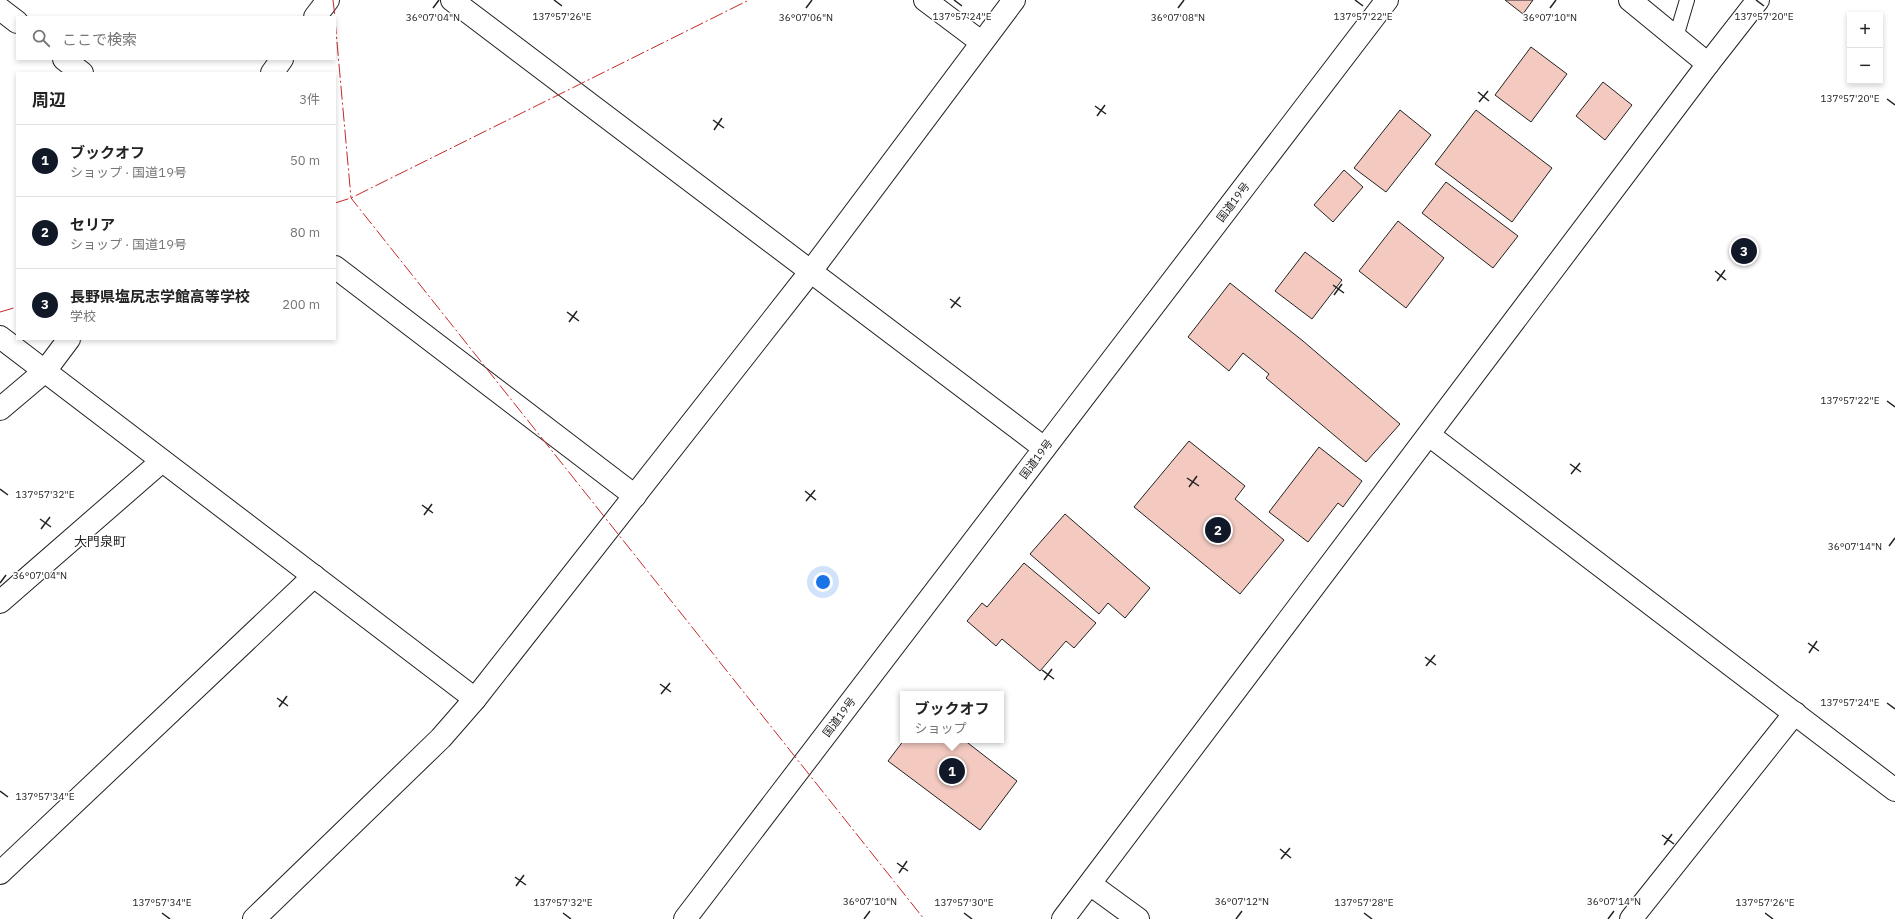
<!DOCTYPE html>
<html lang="ja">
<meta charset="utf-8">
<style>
:root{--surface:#fff;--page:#f2f2f2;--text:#222;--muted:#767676;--line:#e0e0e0;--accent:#111827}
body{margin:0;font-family:"IBM Plex Sans","Noto Sans JP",sans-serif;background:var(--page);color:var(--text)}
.controls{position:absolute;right:12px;top:12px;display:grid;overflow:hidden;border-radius:0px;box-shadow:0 2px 6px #0003}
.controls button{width:36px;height:36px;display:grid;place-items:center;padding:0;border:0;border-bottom:1px solid var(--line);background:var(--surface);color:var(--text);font:20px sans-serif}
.you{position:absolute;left:823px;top:582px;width:14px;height:14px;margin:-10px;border:3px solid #fff;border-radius:50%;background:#1a73e8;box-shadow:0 0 0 6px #1a73e833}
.badge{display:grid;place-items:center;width:26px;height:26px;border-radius:50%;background:var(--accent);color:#fff;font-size:13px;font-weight:700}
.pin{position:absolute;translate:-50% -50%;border:2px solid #fff;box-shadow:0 1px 4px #0006}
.popup{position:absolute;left:900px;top:691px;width:104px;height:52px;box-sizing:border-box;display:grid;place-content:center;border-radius:0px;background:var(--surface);filter:drop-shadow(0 1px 3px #0005);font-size:13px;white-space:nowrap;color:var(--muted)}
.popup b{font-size:15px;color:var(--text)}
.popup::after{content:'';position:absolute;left:50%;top:100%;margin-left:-8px;border:8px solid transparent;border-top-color:var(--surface)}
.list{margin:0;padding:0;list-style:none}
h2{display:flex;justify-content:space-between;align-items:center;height:52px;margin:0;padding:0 16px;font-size:17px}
h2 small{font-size:13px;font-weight:400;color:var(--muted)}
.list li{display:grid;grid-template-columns:26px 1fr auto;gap:12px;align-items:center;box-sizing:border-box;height:72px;padding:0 16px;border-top:1px solid var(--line)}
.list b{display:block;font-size:15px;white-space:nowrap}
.list p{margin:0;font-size:13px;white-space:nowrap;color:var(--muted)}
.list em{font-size:13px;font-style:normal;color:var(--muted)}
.icon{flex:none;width:22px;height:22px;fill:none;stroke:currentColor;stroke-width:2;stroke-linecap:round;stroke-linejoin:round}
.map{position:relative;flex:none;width:1895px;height:919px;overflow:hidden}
.search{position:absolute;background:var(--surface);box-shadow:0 2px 6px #0003;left:16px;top:16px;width:320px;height:44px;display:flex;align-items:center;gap:10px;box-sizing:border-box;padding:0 14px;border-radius:0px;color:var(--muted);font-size:15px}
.panel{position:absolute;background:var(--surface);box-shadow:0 2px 6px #0003;left:16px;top:72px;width:320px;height:268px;border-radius:0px}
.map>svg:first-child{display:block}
</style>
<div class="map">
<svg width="1895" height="919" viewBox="0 0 1895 919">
<rect width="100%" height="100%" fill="#fff"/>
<!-- building -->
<g fill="#f3c9c0" stroke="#222">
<polygon points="1505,0 1533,0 1523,14"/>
<polygon points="1531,47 1567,74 1531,122 1495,95"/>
<polygon points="1603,82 1632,105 1605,140 1576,116"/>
<polygon points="1400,110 1431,135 1386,192 1354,168"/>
<polygon points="1476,110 1552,168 1512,222 1435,164"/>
<polygon points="1344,170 1363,187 1333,222 1314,205"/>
<polygon points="1446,182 1518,236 1493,268 1422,213"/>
<polygon points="1398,221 1444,258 1406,308 1359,271"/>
<polygon points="1305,252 1342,280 1312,319 1275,291"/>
<polygon points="1230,283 1303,341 1400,424 1366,462 1266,378 1269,374 1243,353 1229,371 1188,337"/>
<polygon points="1189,441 1245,486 1235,499 1284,540 1240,594 1134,507"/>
<polygon points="1319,447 1362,481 1343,507 1338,503 1308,542 1269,512"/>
<polygon points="1065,514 1150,588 1125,618 1108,603 1099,614 1030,554"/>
<polygon points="1024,563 1096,623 1074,648 1066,641 1040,671 1002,639 996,646 967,621 982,603 987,607"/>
<polygon points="904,740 964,740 1017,781 980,830 888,761"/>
</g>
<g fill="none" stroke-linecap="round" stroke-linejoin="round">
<defs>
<polyline id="service" points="1676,37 1687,0"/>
<g id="minor">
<polyline points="925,0 981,42"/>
<polyline points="1630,0 1708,64"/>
<polyline points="0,9 17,22"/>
<polyline points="315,17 328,0"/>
<polyline points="64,59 82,73"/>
<polyline points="272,73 282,59"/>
<polyline points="335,267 635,496"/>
<polyline points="0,337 475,699 811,271 1014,0"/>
<polyline points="0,409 45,371 69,339"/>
<polyline points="1429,435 1895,790"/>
<polyline points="0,602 162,461"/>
<polyline points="0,873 314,576"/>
<polyline points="1090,884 1138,919"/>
<polyline points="254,919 441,738 475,699"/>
<polyline points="1631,919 1795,713"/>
</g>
<g id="tertiary">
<polyline points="452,0 1044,448"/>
<polyline points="1063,919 1708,64 1758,0"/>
</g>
<polyline id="trunk" points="685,919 1387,0"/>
</defs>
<!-- service casing -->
<use href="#service" stroke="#222" stroke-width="16"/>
<!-- minor casing -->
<use href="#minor" stroke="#222" stroke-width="24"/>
<!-- tertiary casing -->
<use href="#tertiary" stroke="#222" stroke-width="24"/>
<!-- trunk casing -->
<use href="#trunk" stroke="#222" stroke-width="24"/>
<!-- service -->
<use href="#service" stroke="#fff" stroke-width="14"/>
<!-- minor -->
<use href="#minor" stroke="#fff" stroke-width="22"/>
<!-- tertiary -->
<use href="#tertiary" stroke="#fff" stroke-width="22"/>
<!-- trunk -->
<use href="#trunk" stroke="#fff" stroke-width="22"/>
<!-- power -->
<g stroke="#c62828" stroke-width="1" stroke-dasharray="14 3 2 3" stroke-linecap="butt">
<polyline points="333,0 335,17"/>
<polyline points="335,20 351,198 924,919"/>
<polyline points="335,203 351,198 749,0"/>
<polyline points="0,312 17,307"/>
</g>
</g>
<!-- ticks -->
<path fill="none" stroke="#222" stroke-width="1.5" d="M554 0 562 6M954 0 962 6M1355 0 1363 6M1756 0 1764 6M433 8 439 0M806 8 812 0M1178 8 1184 0M1550 8 1556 0M1478 92 1489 101M1887 99 1895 105M1479 102 1488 91M1095 106 1106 114M1097 116 1105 105M713 120 724 128M714 130 722 118M1715 271 1726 280M1717 281 1725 270M1333 285 1344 293M1334 295 1342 284M950 299 961 307M951 308 960 297M567 312 579 321M569 322 577 311M1887 401 1895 407M1570 464 1581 472M1571 474 1580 463M1187 478 1199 486M1189 487 1197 476M0 489 8 495M805 491 816 500M806 501 815 490M422 505 433 513M424 515 432 504M40 519 51 527M41 529 50 517M1889 546 1895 538M0 583 6 575M1808 643 1819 651M1809 653 1817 641M1425 657 1436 665M1426 666 1435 655M1042 670 1054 679M1044 680 1052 669M660 684 671 692M661 694 670 683M277 698 288 706M1887 703 1895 709M279 707 287 696M0 791 8 797M1662 835 1674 844M1664 845 1672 834M1280 849 1291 858M1281 859 1290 848M897 863 908 871M899 873 907 861M515 877 526 885M516 886 524 875M162 913 170 919M563 913 571 919M964 913 972 919M1364 913 1372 919M1765 913 1773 919M864 919 870 911M1236 919 1242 911M1608 919 1614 911"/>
<g text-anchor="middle" stroke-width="3" stroke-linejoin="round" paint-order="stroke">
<!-- street labels -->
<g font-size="11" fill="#222" stroke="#fff">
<text transform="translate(1233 202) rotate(-53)" y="4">国道19号</text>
<text transform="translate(1036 459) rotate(-53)" y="4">国道19号</text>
<text transform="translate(839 717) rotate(-53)" y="4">国道19号</text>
</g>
<!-- quarter labels -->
<g font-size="13" fill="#222" stroke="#fff">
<text x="100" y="546">大門泉町</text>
</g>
</g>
<g font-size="10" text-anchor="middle" fill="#222" stroke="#fff" stroke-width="3" stroke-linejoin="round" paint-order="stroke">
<text x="962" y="20">137°57'24"E</text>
<text x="1363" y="20">137°57'22"E</text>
<text x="562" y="20">137°57'26"E</text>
<text x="1764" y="20">137°57'20"E</text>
<text x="433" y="21">36°07'04"N</text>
<text x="806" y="21">36°07'06"N</text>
<text x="1178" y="21">36°07'08"N</text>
<text x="1550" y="21">36°07'10"N</text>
<text x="1850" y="102">137°57'20"E</text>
<text x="1850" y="404">137°57'22"E</text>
<text x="45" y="498">137°57'32"E</text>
<text x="1855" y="550">36°07'14"N</text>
<text x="40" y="579">36°07'04"N</text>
<text x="1850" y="706">137°57'24"E</text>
<text x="45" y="800">137°57'34"E</text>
<text x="870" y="905">36°07'10"N</text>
<text x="1242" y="905">36°07'12"N</text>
<text x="1614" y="905">36°07'14"N</text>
<text x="162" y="906">137°57'34"E</text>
<text x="563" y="906">137°57'32"E</text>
<text x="964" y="906">137°57'30"E</text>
<text x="1364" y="906">137°57'28"E</text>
<text x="1765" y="906">137°57'26"E</text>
</g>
</svg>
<div class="controls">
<button>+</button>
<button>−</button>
</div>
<div class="you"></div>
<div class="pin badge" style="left:952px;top:771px">1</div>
<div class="popup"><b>ブックオフ</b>ショップ</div>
<div class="pin badge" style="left:1218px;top:530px">2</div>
<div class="pin badge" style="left:1744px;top:251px">3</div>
<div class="search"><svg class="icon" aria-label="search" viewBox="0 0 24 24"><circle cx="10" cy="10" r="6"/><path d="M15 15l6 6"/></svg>ここで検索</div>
<section class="panel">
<h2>周辺<small>3件</small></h2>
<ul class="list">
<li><span class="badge">1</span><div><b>ブックオフ</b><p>ショップ · 国道19号</p></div><em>50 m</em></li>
<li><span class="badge">2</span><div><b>セリア</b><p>ショップ · 国道19号</p></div><em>80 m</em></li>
<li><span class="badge">3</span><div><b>長野県塩尻志学館高等学校</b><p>学校</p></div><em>200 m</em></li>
</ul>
</section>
</div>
